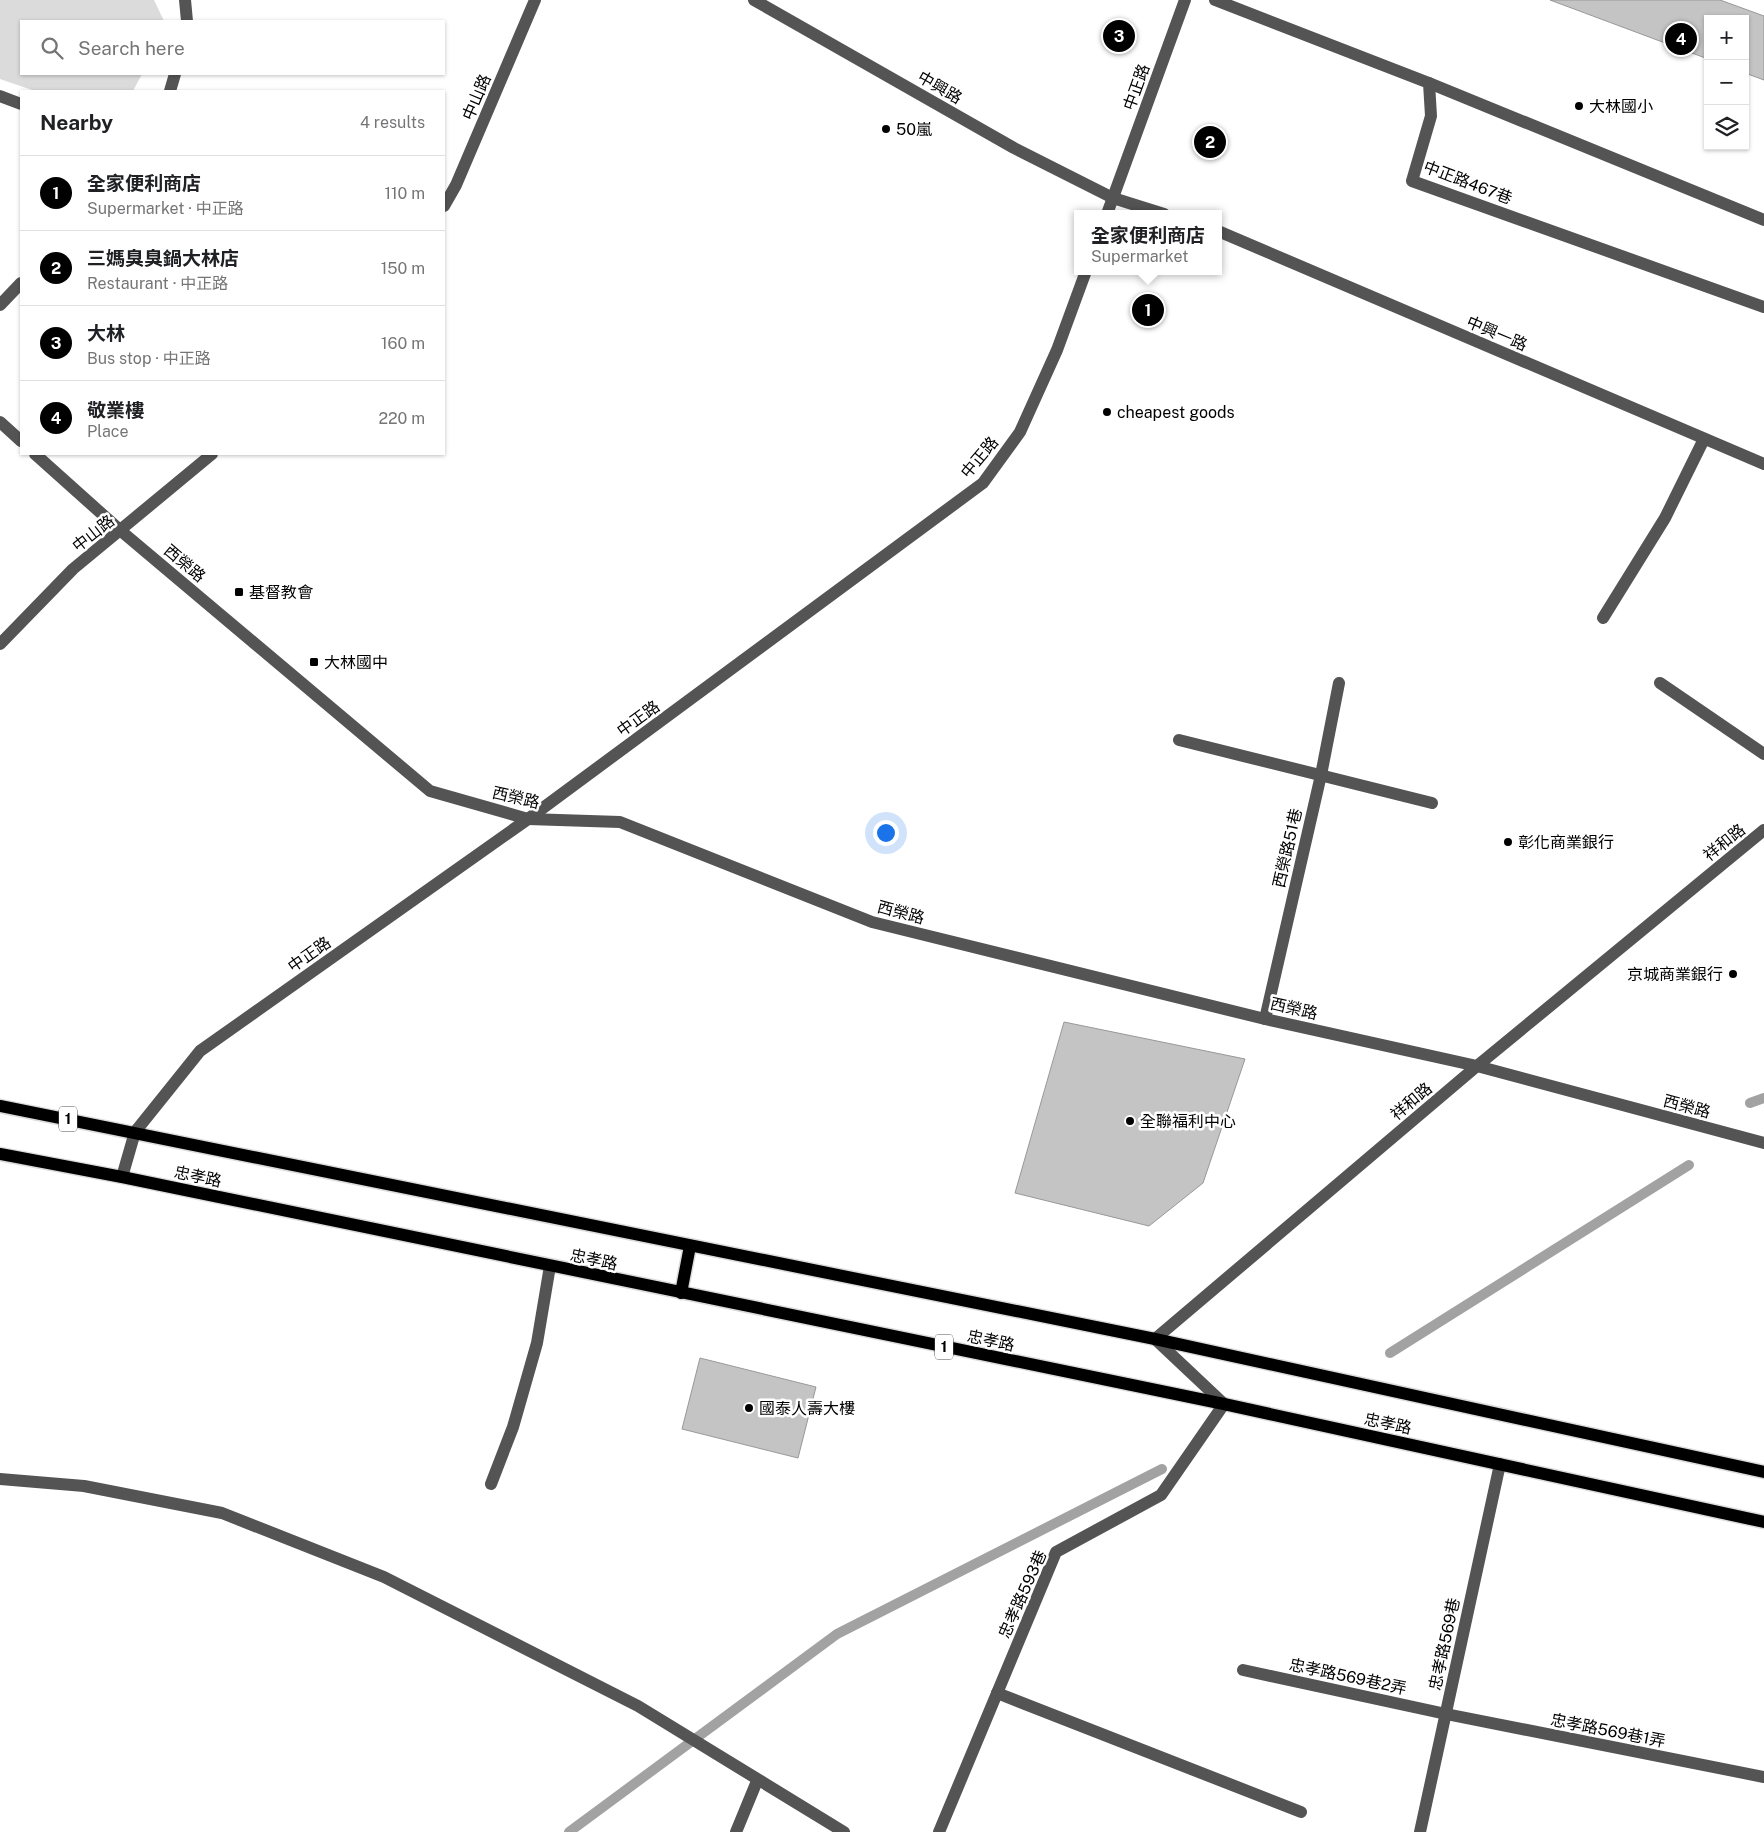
<!DOCTYPE html>
<meta charset="utf-8">
<style>
:root{--surface:#fff;--page:#f6f6f6;--text:#202124;--muted:#757577;--line:#e0e0e0;--accent:#000}
body{margin:0;font-family:"Public Sans","Noto Sans TC",sans-serif;background:var(--page);color:var(--text)}
.controls{position:absolute;right:15px;top:15px;display:grid;overflow:hidden;border-radius:0px;box-shadow:0 1px 4px #0004}
.controls button{width:45px;height:45px;display:grid;place-items:center;padding:0;border:0;border-bottom:1px solid var(--line);background:var(--surface);color:var(--text);font:25px sans-serif}
.you{position:absolute;left:885px;top:832px;width:18px;height:18px;margin:-12px;border:4px solid #fff;border-radius:50%;background:#1a73e8;box-shadow:0 0 0 8px #1a73e833}
.badge{display:grid;place-items:center;width:32px;height:32px;border-radius:50%;background:var(--accent);color:#fff;font-size:16px;font-weight:700}
.pin{position:absolute;translate:-50% -50%;border:2px solid #fff;box-shadow:0 1px 5px #0006}
.popup{position:absolute;left:1074px;top:210px;width:148px;height:65px;box-sizing:border-box;display:grid;place-content:center;border-radius:0px;background:var(--surface);filter:drop-shadow(0 1px 4px #0005);font-size:16px;white-space:nowrap;color:var(--muted)}
.popup b{font-size:19px;color:var(--text)}
.popup::after{content:'';position:absolute;left:50%;top:100%;margin-left:-10px;border:10px solid transparent;border-top-color:var(--surface)}
.list{margin:0;padding:0;list-style:none}
h2{display:flex;justify-content:space-between;align-items:center;height:65px;margin:0;padding:0 20px;font-size:21px}
h2 small{font-size:16px;font-weight:400;color:var(--muted)}
.list li{display:grid;grid-template-columns:32px 1fr auto;gap:15px;align-items:center;box-sizing:border-box;height:75px;padding:0 20px;border-top:1px solid var(--line)}
.list b{display:block;font-size:19px;white-space:nowrap}
.list p{margin:0;font-size:16px;white-space:nowrap;color:var(--muted)}
.list em{font-size:16px;font-style:normal;color:var(--muted)}
.icon{flex:none;width:28px;height:28px;fill:none;stroke:currentColor;stroke-width:2;stroke-linecap:round;stroke-linejoin:round}
.map{position:relative;flex:none;width:1764px;height:1832px;overflow:hidden}
.search{position:absolute;background:var(--surface);box-shadow:0 1px 4px #0004;left:20px;top:20px;width:425px;height:55px;display:flex;align-items:center;gap:12px;box-sizing:border-box;padding:0 18px;border-radius:0px;color:var(--muted);font-size:19px}
.panel{position:absolute;background:var(--surface);box-shadow:0 1px 4px #0004;left:20px;top:90px;width:425px;height:365px;border-radius:0px}
.map>svg:first-child{display:block}
</style>
<div class="map">
<svg width="1764" height="1832" viewBox="0 0 1764 1832">
<rect width="100%" height="100%" fill="#fff"/>
<!-- green -->
<polygon fill="#dbdbdb" points="0,0 154,0 164,21 21,21 21,74 142,74 133,91 35,91 0,79"/>
<g fill="none" stroke-linecap="round" stroke-linejoin="round">
<!-- stream -->
<g stroke="#a2a2a2" stroke-width="10">
<polyline points="1750,1103 1764,1098"/>
<polyline points="1390,1353 1689,1165"/>
<polyline points="569,1832 837,1634 1162,1469"/>
</g>
</g>
<!-- building -->
<g fill="#c4c4c4" stroke="#989898">
<polygon points="1550,0 1720,0 1764,16 1764,80 1745,73 1745,19 1708,19 1708,59"/>
<polygon points="1064,1022 1245,1059 1203,1183 1149,1226 1015,1193"/>
<polygon points="700,1358 816,1387 798,1458 682,1429"/>
</g>
<g fill="none" stroke-linecap="round" stroke-linejoin="round">
<defs>
<g id="major">
<polyline points="0,1106 1155,1339 1764,1472"/>
<polyline points="0,1154 122,1177 1224,1404 1764,1522"/>
<polyline points="681,1293 690,1246"/>
</g>
</defs>
<!-- major casing -->
<use href="#major" stroke="#dbdbdb" stroke-width="15"/>
<!-- minor -->
<g stroke="#545454" stroke-width="12">
<polyline points="185,0 187,21"/>
<polyline points="754,0 1014,148 1113,198 1164,214"/>
<polyline points="1215,0 1429,83 1431,116 1412,181 1764,307"/>
<polyline points="1429,83 1764,220"/>
<polyline points="170,91 175,74"/>
<polyline points="0,96 21,104"/>
<polyline points="444,206 456,185 535,0"/>
<polyline points="1107,214 1185,0"/>
<polyline points="1218,231 1764,464"/>
<polyline points="0,305 21,283"/>
<polyline points="0,422 21,441"/>
<polyline points="35,454 121,531 430,791 528,819 620,822 872,922 1265,1019 1477,1066 1764,1143"/>
<polyline points="1603,618 1665,518 1704,439"/>
<polyline points="0,644 73,569 212,454"/>
<polyline points="1660,683 1764,754"/>
<polyline points="1179,740 1432,803"/>
<polyline points="1265,1019 1321,775 1339,683"/>
<polyline points="122,1177 135,1132 200,1051 528,819 983,483 1020,432 1057,350 1086,271"/>
<polyline points="0,1479 84,1486 222,1513 384,1577 638,1706 844,1832"/>
<polyline points="491,1484 513,1427 537,1343 550,1266"/>
<polyline points="1243,1670 1446,1714 1764,1777"/>
<polyline points="997,1693 1301,1812"/>
<polyline points="736,1832 757,1781"/>
<polyline points="939,1832 1056,1552 1161,1495 1224,1404 1155,1339 1477,1066 1764,830"/>
<polyline points="1420,1832 1500,1464"/>
</g>
<!-- major -->
<use href="#major" stroke="#000" stroke-width="12"/>
</g>
<!-- markers -->
<g fill="#000" stroke="#fff" stroke-width="2">
<circle cx="1579" cy="106" r="5"/>
<circle cx="886" cy="129" r="5"/>
<circle cx="1107" cy="412" r="5"/>
<rect x="234" y="587" width="10" height="10" rx="2.5"/>
<rect x="309" y="657" width="10" height="10" rx="2.5"/>
<circle cx="1508" cy="842" r="5"/>
<circle cx="1733" cy="974" r="5"/>
<circle cx="1130" cy="1121" r="5"/>
<circle cx="749" cy="1408" r="5"/>
</g>
<g text-anchor="middle" stroke-width="5" stroke-linejoin="round" paint-order="stroke">
<!-- shield labels -->
<g fill="#fff" stroke="#4c4c4c" stroke-width="1">
<rect x="59" y="1106.5" width="18" height="25" rx="4"/>
<rect x="935" y="1334.5" width="18" height="25" rx="4"/>
</g>
<g font-size="15" font-weight="bold" fill="#000">
<text x="68" y="1124">1</text>
<text x="944" y="1352">1</text>
</g>
<!-- street labels -->
<g font-size="16" fill="#000" stroke="#fff">
<text transform="translate(940 87) rotate(30)" y="6">中興路</text>
<text transform="translate(1136 87) rotate(-70)" y="6">中正路</text>
<text transform="translate(476 97) rotate(-67)" y="6">中山路</text>
<text transform="translate(1468 182) rotate(21)" y="6">中正路467巷</text>
<text transform="translate(1497 333) rotate(23)" y="6">中興一路</text>
<text transform="translate(979 457) rotate(-50)" y="6">中正路</text>
<text transform="translate(93 533) rotate(-38)" y="6">中山路</text>
<text transform="translate(185 563) rotate(40)" y="6">西榮路</text>
<text transform="translate(638 718) rotate(-36)" y="6">中正路</text>
<text transform="translate(516 797) rotate(13)" y="6">西榮路</text>
<text transform="translate(1724 842) rotate(-39)" y="6">祥和路</text>
<text transform="translate(1287 848) rotate(-77)" y="6">西榮路51巷</text>
<text transform="translate(901 912) rotate(15)" y="6">西榮路</text>
<text transform="translate(309 954) rotate(-35)" y="6">中正路</text>
<text transform="translate(1294 1008) rotate(13)" y="6">西榮路</text>
<text transform="translate(1411 1101) rotate(-40)" y="6">祥和路</text>
<text transform="translate(1687 1106) rotate(15)" y="6">西榮路</text>
<text transform="translate(198 1176) rotate(12)" y="6">忠孝路</text>
<text transform="translate(594 1259) rotate(12)" y="6">忠孝路</text>
<text transform="translate(991 1340) rotate(12)" y="6">忠孝路</text>
<text transform="translate(1388 1423) rotate(12)" y="6">忠孝路</text>
<text transform="translate(1022 1594) rotate(-66)" y="6">忠孝路593巷</text>
<text transform="translate(1444 1644) rotate(-78)" y="6">忠孝路569巷</text>
<text transform="translate(1348 1676) rotate(12)" y="6">忠孝路569巷2弄</text>
<text transform="translate(1608 1730) rotate(11)" y="6">忠孝路569巷1弄</text>
</g>
<!-- poi labels -->
<g font-size="16" fill="#000" stroke="#fff" text-anchor="start">
<text x="1589" y="112">大林國小</text>
<text x="896" y="135">50嵐</text>
<text x="1117" y="418">cheapest goods</text>
<text x="249" y="598">基督教會</text>
<text x="324" y="668">大林國中</text>
<text x="1518" y="848">彰化商業銀行</text>
<text x="1723" y="980" text-anchor="end">京城商業銀行</text>
<text x="1140" y="1127">全聯福利中心</text>
<text x="759" y="1414">國泰人壽大樓</text>
</g>
</g>
</svg>
<div class="controls">
<button>+</button>
<button>−</button>
<button><svg class="icon" aria-label="layers" viewBox="0 0 24 24"><path d="M12 4l9 5-9 5-9-5zM3 14l9 5 9-5"/></svg></button>
</div>
<div class="you"></div>
<div class="pin badge" style="left:1148px;top:310px">1</div>
<div class="popup"><b>全家便利商店</b>Supermarket</div>
<div class="pin badge" style="left:1210px;top:142px">2</div>
<div class="pin badge" style="left:1119px;top:36px">3</div>
<div class="pin badge" style="left:1681px;top:39px">4</div>
<div class="search"><svg class="icon" aria-label="search" viewBox="0 0 24 24"><circle cx="10" cy="10" r="6"/><path d="M15 15l6 6"/></svg>Search here</div>
<section class="panel">
<h2>Nearby<small>4 results</small></h2>
<ul class="list">
<li><span class="badge">1</span><div><b>全家便利商店</b><p>Supermarket · 中正路</p></div><em>110 m</em></li>
<li><span class="badge">2</span><div><b>三媽臭臭鍋大林店</b><p>Restaurant · 中正路</p></div><em>150 m</em></li>
<li><span class="badge">3</span><div><b>大林</b><p>Bus stop · 中正路</p></div><em>160 m</em></li>
<li><span class="badge">4</span><div><b>敬業樓</b><p>Place</p></div><em>220 m</em></li>
</ul>
</section>
</div>
